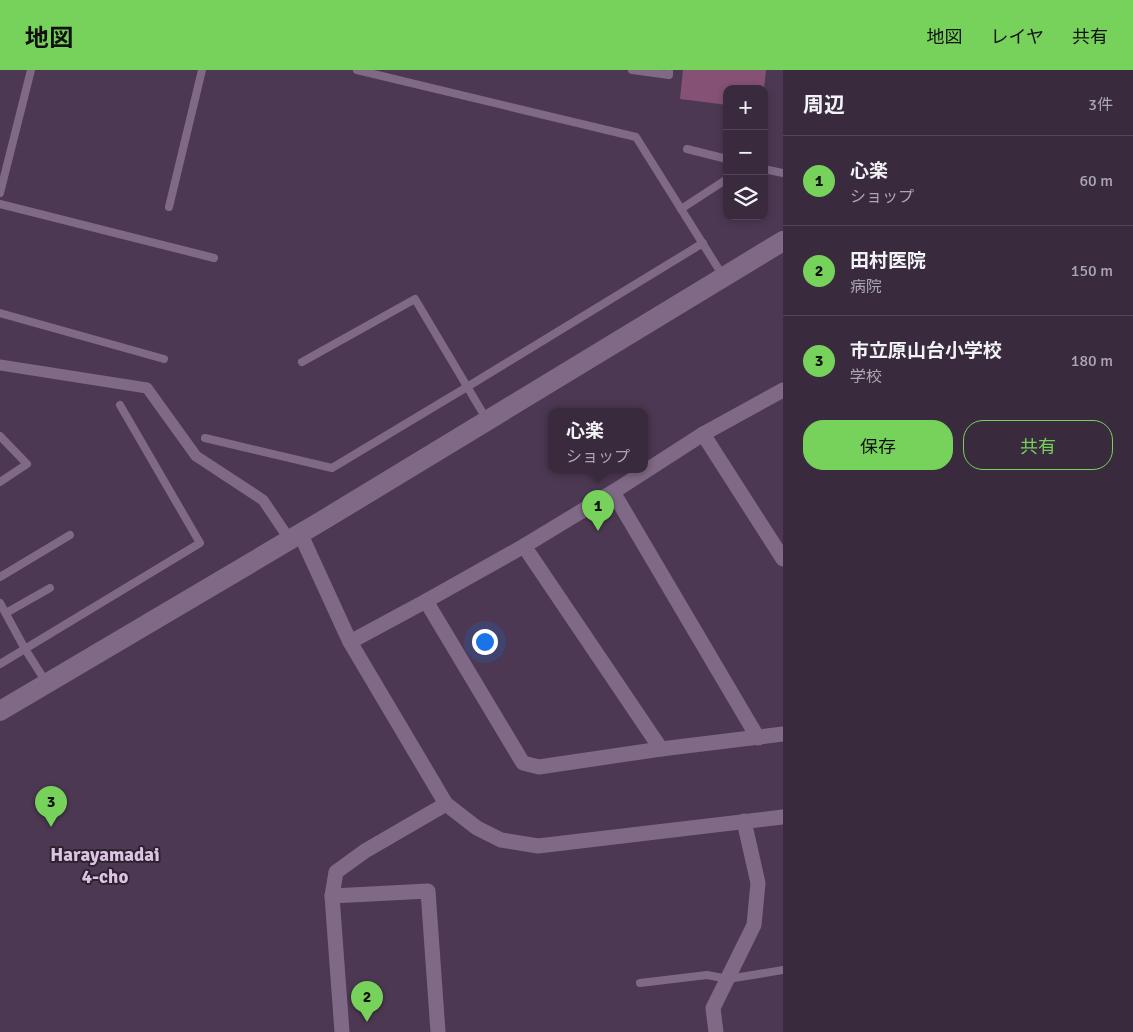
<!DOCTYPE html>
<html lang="ja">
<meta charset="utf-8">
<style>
:root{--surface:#392a3e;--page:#443649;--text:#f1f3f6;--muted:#aba7b0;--line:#534658;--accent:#76d25a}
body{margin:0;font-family:Signika,"Noto Sans JP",sans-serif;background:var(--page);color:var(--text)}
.controls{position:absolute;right:15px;top:15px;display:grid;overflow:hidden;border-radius:10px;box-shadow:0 2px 8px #0003}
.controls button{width:45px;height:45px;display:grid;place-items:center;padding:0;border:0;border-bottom:1px solid var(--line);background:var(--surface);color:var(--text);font:25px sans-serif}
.you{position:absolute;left:484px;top:571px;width:18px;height:18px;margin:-12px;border:4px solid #fff;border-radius:50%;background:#1a73e8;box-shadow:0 0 0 8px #1a73e833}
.badge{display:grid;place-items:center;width:32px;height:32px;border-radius:50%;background:var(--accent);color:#111;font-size:16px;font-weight:700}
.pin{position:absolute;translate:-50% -41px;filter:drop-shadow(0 1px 2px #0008)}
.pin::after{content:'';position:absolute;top:26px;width:18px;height:15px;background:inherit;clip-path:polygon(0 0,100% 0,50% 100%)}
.popup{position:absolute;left:548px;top:338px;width:100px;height:65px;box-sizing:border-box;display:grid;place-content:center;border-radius:10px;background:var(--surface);filter:drop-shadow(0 1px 4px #0005);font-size:16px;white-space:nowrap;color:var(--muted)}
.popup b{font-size:19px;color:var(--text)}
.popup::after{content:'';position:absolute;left:50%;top:100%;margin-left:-10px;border:10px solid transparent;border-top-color:var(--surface)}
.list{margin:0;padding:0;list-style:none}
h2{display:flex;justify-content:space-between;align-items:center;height:65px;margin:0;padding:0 20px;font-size:21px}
h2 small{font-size:16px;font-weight:400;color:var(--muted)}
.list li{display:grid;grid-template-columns:32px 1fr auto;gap:15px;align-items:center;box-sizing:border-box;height:90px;padding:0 20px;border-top:1px solid var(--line)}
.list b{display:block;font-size:19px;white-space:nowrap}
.list p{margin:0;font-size:16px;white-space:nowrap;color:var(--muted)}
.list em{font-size:16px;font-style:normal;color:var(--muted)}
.actions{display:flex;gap:10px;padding:15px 20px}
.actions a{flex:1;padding:11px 0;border:1px solid var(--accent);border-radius:20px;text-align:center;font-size:18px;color:var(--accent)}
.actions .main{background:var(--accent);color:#111}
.icon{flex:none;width:28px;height:28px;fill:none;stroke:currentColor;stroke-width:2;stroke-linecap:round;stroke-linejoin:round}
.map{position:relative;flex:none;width:783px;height:962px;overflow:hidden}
header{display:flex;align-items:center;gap:30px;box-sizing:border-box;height:70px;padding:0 25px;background:var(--accent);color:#111}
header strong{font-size:24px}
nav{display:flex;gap:28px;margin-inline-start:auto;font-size:18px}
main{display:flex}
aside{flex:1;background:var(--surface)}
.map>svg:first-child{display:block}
</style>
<header>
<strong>地図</strong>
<nav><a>地図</a><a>レイヤ</a><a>共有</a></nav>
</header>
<main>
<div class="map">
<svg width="783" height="962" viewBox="0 0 783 962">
<rect width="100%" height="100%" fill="#4c3852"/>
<!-- building -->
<polygon fill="#855175" points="683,0 766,0 764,19 727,19 727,35 680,29"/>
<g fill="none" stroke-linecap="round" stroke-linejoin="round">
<!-- service -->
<g stroke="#806986" stroke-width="8">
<polyline points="357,0 636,67 723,206"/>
<polyline points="632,0 669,5 669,0"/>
<polyline points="687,79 727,89"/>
<polyline points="764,99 783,103"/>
<polyline points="0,123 31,0"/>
<polyline points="0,134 214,188"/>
<polyline points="169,137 202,0"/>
<polyline points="681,139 727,109"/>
<polyline points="0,243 164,289"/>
<polyline points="302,292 415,229 487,350"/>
<polyline points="0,366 27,394 0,412"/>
<polyline points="205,368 332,398 467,317 703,173"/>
<polyline points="0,507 70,465"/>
<polyline points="0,533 25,579 46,612"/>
<polyline points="6,543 50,518"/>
<polyline points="0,594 200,473 120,335"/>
<polyline points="640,913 707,905 728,909 783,900"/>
</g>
<!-- pedestrian -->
<polyline stroke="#806986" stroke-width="11" points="0,295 147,318 196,386 263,430 290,470"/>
<!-- minor -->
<g stroke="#806986" stroke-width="15">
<polyline points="703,364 783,489"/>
<polyline points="613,422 758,668"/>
<polyline points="300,463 350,572 446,734 477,758 501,770 538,776 783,747"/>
<polyline points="524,476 661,679"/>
<polyline points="426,531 523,693 539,697 661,679 783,664"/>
<polyline points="350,572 426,531 524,476 613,422 703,364 783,320"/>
<polyline points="332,826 428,821 438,962"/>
<polyline points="342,962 332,826 336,802 365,781 446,734"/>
<polyline points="716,962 713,938 754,855 758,813 744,751"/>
</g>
<!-- tertiary -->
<polyline stroke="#806986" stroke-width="20" points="0,641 325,449 783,171"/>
</g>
<g text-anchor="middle" stroke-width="4" stroke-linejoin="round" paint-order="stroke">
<!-- neighbourhood labels -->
<g font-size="19" font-weight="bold" fill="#dcc3e3" stroke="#2d232f">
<text x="105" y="791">Harayamadai<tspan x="105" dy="22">4-cho</tspan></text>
</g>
</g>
</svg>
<div class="controls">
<button>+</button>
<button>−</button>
<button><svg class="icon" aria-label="layers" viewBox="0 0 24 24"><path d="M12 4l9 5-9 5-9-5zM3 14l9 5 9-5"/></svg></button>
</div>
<div class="you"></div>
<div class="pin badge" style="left:598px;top:461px">1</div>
<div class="popup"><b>心楽</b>ショップ</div>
<div class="pin badge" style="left:367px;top:952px">2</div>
<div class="pin badge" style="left:51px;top:757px">3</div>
</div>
<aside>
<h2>周辺<small>3件</small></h2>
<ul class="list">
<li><span class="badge">1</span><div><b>心楽</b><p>ショップ</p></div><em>60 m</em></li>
<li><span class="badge">2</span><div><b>田村医院</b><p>病院</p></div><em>150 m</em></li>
<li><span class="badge">3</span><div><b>市立原山台小学校</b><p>学校</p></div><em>180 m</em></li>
</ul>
<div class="actions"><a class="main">保存</a><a>共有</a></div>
</aside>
</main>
